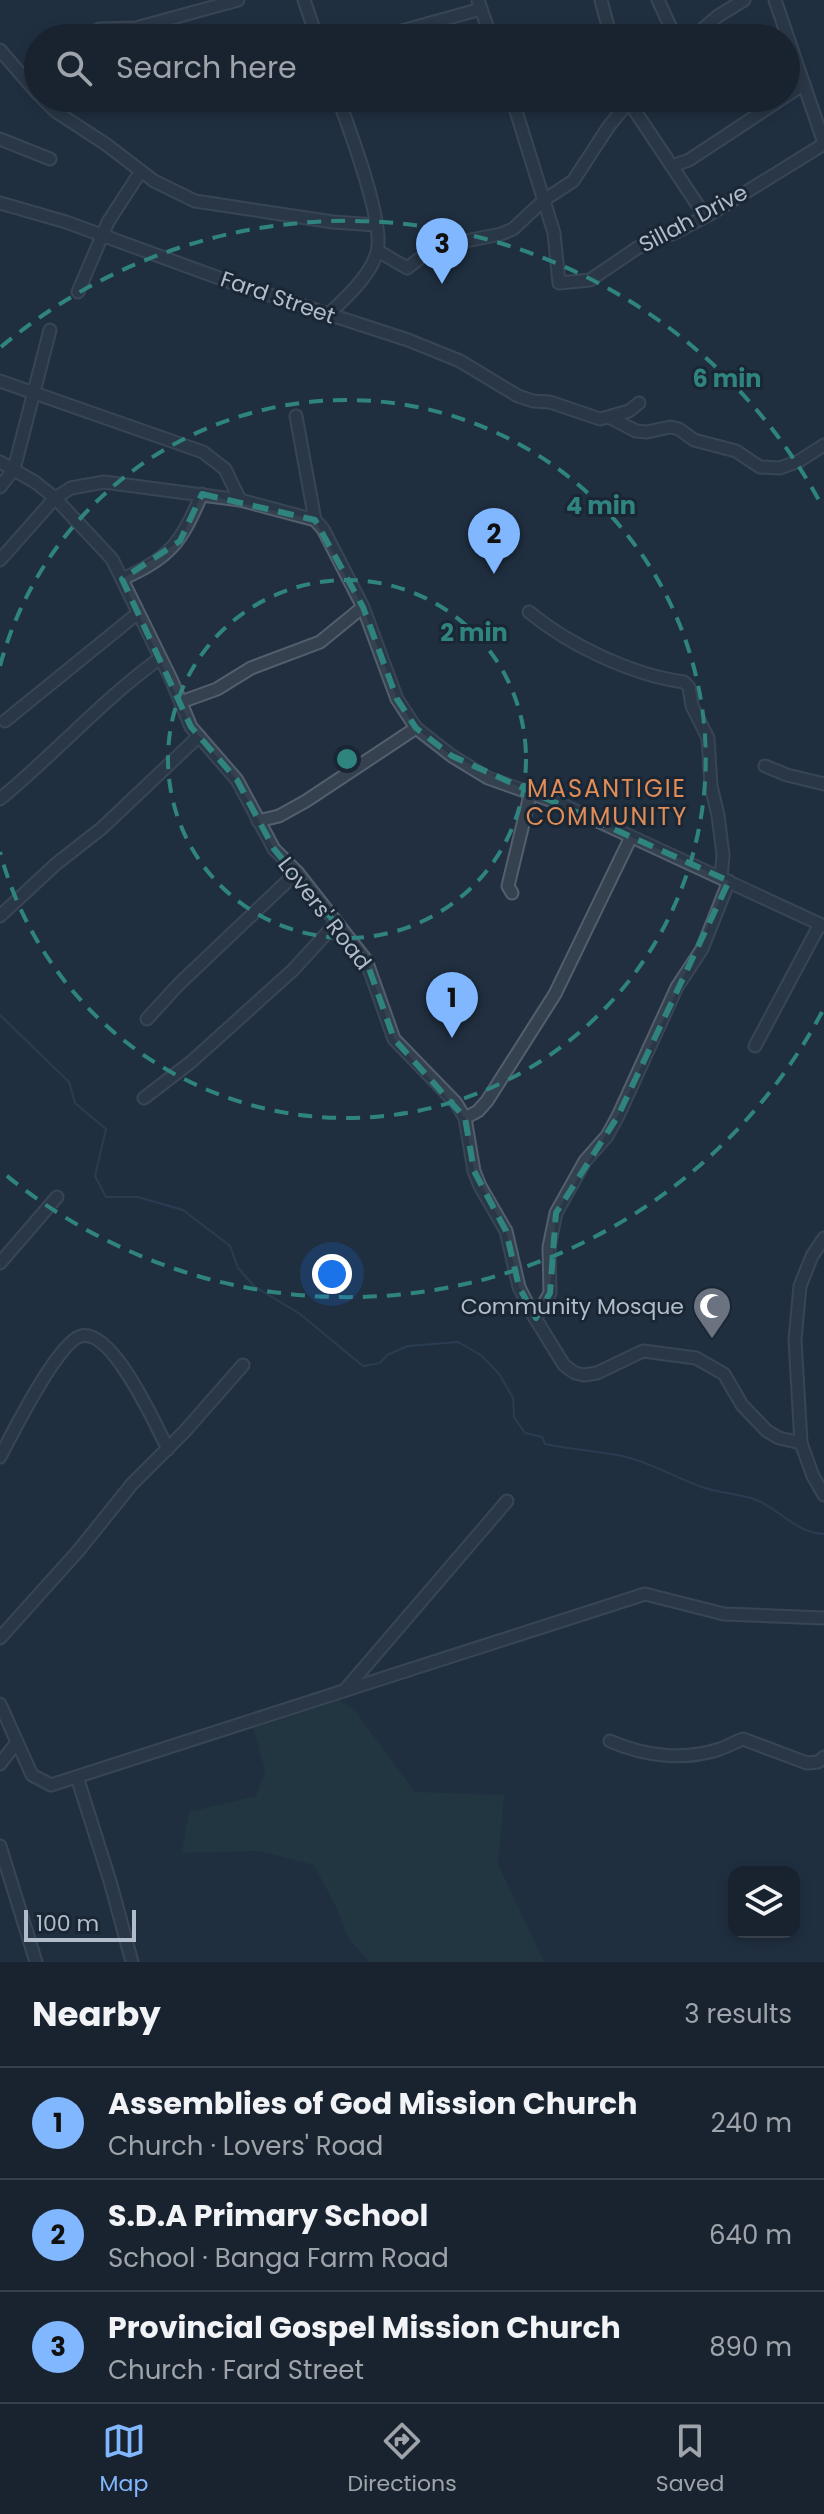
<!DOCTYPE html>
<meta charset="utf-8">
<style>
:root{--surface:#192330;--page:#262f3c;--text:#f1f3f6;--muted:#9fa4ab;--line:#37404c;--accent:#81b7ff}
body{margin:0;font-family:Poppins,sans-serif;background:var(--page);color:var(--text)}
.controls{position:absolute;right:24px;bottom:24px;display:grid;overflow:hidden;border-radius:16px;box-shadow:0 4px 12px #0003}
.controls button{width:72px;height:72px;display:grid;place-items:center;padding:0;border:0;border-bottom:2px solid var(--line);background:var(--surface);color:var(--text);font:40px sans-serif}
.scale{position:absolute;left:24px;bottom:20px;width:112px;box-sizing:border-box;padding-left:8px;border:4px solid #b1bcca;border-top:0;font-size:22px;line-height:28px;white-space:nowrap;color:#b1bcca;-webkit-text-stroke:6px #1a2634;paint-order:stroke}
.you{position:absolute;left:332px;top:1274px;width:28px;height:28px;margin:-20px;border:6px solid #fff;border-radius:50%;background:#1a73e8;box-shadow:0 0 0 12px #1a73e833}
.badge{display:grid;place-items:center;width:52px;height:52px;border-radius:50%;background:var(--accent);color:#111;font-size:26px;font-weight:700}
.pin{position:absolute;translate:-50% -66px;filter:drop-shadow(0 2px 4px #0008)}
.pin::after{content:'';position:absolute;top:42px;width:28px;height:24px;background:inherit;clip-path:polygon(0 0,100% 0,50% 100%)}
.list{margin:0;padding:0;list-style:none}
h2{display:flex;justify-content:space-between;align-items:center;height:104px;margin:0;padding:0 32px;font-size:34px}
h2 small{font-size:26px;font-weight:400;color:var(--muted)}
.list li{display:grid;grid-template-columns:52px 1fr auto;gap:24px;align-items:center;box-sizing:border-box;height:112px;padding:0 32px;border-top:2px solid var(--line)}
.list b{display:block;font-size:30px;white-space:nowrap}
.list p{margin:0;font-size:26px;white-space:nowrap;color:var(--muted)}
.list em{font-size:26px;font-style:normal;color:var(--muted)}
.icon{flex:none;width:44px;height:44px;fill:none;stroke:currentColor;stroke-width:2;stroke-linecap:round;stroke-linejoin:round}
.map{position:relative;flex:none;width:824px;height:1962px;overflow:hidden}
.search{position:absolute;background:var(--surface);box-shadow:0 4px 12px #0003;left:24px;right:24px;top:24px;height:88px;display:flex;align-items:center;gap:20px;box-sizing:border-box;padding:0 28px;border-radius:44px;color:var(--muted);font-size:30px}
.sheet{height:440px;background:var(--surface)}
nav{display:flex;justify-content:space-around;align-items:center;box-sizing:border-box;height:112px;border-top:2px solid var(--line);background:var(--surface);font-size:22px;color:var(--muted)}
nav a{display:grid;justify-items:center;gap:4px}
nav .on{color:var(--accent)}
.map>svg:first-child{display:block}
</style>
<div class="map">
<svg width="824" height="1962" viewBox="0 0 824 1962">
<rect width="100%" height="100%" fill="#212f40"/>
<!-- green -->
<polygon fill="#233e40" points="338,1699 355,1711 415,1792 504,1795 498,1864 544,1962 370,1962 348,1938 337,1909 314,1865 259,1851 182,1853 189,1812 256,1796 265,1771 253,1726"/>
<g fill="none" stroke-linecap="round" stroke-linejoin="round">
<!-- stream -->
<path stroke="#334c68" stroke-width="2" d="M0 1015 69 1082 75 1103 106 1129 95 1176 106 1197H138L183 1210 230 1246 238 1268 254 1286 300 1314 363 1366 380 1363 387 1355 408 1346 458 1342 481 1355 500 1375 513 1398 514 1417 525 1433 542 1437 545 1444C570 1449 594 1451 618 1455 647 1461 673 1476 699 1486 717 1493 736 1493 754 1499 779 1508 795 1533 824 1534"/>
<defs>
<g id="minor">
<polyline points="304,0 317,38"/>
<polyline points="478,0 491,38"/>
<polyline points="601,0 611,38"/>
<polyline points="658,0 672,30 680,38"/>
<polyline points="775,0 824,143"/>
<polyline points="88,38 99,29 136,28 238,0"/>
<polyline points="376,38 481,9"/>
<polyline points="692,38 718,16 744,0"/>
<polyline points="0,50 38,94"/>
<polyline points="786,96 804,84"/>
<polyline points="42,98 55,111 107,145 154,181 195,201 333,222 376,225"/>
<polyline points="512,98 554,233 559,283 590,280 637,248 674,233 712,213 824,144"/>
<polyline points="627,99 705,216"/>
<polyline points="705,102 710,98"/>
<polyline points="0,139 50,159"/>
<polyline points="672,166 689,160 783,98"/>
<polyline points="0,203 66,222 230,282 408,340 460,361 518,396 533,401 550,402 600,419 629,411 639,403"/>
<polyline points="378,251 407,268 435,247 501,234 513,229 544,200 573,181 609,126 632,98"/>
<polyline points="78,292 108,222 141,171"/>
<path d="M328 315C345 298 370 277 377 252 385 223 349 128 338 98"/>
<polyline points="0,381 203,452 225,469 240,500"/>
<polyline points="296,416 315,520"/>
<polyline points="611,418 636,431 647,432 670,427 679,429 694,440 736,451 760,467 780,468 799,461 824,445"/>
<polyline points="0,462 35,482 55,498 112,559 171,679 191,727 237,780 274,849 297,872 366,960 394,1039 456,1103 465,1118 474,1171 480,1186 506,1231 519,1287 532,1313 564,1365 575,1373 584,1375 597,1373 643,1351 696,1358 724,1374 742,1405 767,1431 779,1438 801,1443"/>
<polyline points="0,487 14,469 50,330"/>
<polyline points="0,560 55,498 71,488 104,482 240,500 315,520 323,529 363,607 397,699 416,728 452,756 488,778 561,804 824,926"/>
<path d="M122 579C171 558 181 542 202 494"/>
<path d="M529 612C569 645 632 675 684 682L689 687 692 706 708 738 711 786 718 815 723 855 721 878"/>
<polyline points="181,702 217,689 251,668 320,642 363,607"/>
<polyline points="5,721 138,613"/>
<polyline points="765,766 787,775 824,784"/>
<path d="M0 799C55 754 102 700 159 659"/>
<polyline points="258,821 279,816 306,801 416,728"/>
<polyline points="512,893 508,886 531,791"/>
<polyline points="0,916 56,864 102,828 199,736"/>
<polyline points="147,1019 178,985 297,872"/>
<polyline points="755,1046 820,924"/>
<polyline points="144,1098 191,1062 293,970 336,923"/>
<polyline points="465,1118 478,1111 487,1101 555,994 631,837"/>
<polyline points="824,1238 812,1256 800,1286 795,1340 801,1443 813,1476 824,1495"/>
<polyline points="0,1263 57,1197"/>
<polyline points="536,1318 550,1293 549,1247 556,1213 585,1161 607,1136 618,1116 677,987 702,949 729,881"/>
<path d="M0 1457C12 1434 58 1342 81 1336 113 1328 156 1426 168 1449"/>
<polyline points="0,1638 79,1550 132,1484 185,1431 243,1365"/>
<polyline points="345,1690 507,1501"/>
<polyline points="0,1704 17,1742 0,1764"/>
<path d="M610 1741C644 1756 683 1761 720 1749 728 1746 735 1742 743 1739L807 1763 818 1762 824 1757"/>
<polyline points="17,1742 32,1775 51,1785 645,1594 724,1614 824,1618"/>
<polyline points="77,1777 110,1881 132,1962"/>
<polyline points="0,1846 36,1962"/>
</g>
</defs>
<!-- minor casing -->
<use href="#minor" stroke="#535f6d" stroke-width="15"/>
<!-- minor -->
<use href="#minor" stroke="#35414f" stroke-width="11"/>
</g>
<!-- marked area -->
<path d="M0 0H824V1962H0ZM202 494 315 520 363 607 397 699 416 728 452 756 729 881 618 1116 556 1213 550 1293 536 1318 519 1287 506 1231 474 1171 465 1118 394 1039 366 960 274 849 237 780 191 727 122 579 180 541Z" fill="#212f40" fill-opacity=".55" fill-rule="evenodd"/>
<path fill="none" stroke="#2f8480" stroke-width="6" stroke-dasharray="16 10" stroke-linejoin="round" d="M202 494 315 520 363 607 397 699 416 728 452 756 729 881 618 1116 556 1213 550 1293 536 1318 519 1287 506 1231 474 1171 465 1118 394 1039 366 960 274 849 237 780 191 727 122 579 180 541Z"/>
<!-- distance rings -->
<g fill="none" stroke="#2f8480" stroke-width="4" stroke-dasharray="14 10">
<circle cx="347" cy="759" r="179"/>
<path d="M0 666A359 359 0 1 1 0 852"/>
<path d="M822 1012A538 538 0 0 1 1 1171M1 347A538 538 0 0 1 822 506"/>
</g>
<!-- icons -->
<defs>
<symbol id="mosque-pin" viewBox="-11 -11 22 30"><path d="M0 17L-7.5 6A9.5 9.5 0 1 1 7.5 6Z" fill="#6b7280" stroke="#1a2634"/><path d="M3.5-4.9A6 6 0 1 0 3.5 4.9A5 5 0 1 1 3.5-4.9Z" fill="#fff"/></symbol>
</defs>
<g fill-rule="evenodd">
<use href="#mosque-pin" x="690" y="1284" width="44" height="60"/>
</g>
<g text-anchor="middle" stroke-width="6" stroke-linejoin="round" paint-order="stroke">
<!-- street labels -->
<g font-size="22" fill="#b1bcca" stroke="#1a2634">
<text transform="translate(693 218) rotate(-28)" y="8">Sillah Drive</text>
<text transform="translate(278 297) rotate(19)" y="8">Fard Street</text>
<text transform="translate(325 913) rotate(52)" y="8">Lovers' Road</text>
</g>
<!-- poi labels -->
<g font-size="22" fill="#b1bcca" stroke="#1a2634" text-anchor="end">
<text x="684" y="1314">Community Mosque</text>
</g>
<!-- neighbourhood labels -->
<g font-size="24" letter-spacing="2" fill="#e08d57" stroke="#1a2634">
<text x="607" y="797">MASANTIGIE<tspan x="607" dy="28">COMMUNITY</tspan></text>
</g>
</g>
<circle cx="347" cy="759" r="12" fill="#2f8480" stroke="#1a2634" stroke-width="4"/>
<g font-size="24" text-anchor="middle" font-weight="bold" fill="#2f8480" stroke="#1a2634" stroke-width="6" stroke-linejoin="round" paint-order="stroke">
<text x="727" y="387">6 min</text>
<text x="601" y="514">4 min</text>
<text x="474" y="641">2 min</text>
</g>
</svg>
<div class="controls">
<button><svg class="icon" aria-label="layers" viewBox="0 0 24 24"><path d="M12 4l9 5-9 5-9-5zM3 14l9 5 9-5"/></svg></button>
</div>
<div class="scale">100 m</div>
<div class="you"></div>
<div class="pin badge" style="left:452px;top:1038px">1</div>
<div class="pin badge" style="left:494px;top:574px">2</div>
<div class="pin badge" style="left:442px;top:284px">3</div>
<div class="search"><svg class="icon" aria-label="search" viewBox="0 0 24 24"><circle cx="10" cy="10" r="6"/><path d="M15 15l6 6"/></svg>Search here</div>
</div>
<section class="sheet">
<h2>Nearby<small>3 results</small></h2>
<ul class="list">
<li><span class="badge">1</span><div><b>Assemblies of God Mission Church</b><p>Church · Lovers' Road</p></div><em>240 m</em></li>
<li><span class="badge">2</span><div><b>S.D.A Primary School</b><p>School · Banga Farm Road</p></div><em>640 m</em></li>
<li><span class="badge">3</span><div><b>Provincial Gospel Mission Church</b><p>Church · Fard Street</p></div><em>890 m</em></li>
</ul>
</section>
<nav>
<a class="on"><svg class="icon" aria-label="map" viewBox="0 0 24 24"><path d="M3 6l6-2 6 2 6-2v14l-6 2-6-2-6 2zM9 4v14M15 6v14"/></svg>Map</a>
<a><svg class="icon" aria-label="directions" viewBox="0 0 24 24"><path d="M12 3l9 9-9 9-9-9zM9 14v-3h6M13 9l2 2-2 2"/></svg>Directions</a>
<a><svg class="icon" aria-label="saved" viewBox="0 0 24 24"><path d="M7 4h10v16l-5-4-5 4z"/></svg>Saved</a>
</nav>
